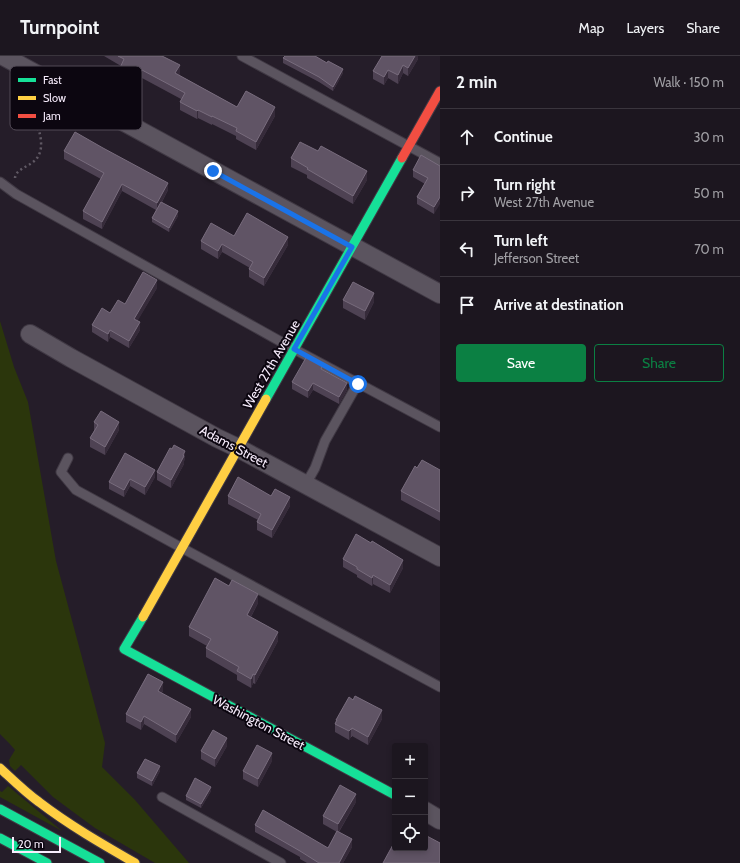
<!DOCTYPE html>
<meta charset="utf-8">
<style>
:root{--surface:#1c161f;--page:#29232c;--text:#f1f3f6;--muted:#a09fa4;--line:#3a353d;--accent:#0b8043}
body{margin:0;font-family:Cabin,sans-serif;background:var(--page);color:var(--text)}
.controls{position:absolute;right:12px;bottom:12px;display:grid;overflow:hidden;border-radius:4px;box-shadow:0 2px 6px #0003}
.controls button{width:36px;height:36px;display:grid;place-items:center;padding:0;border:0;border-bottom:1px solid var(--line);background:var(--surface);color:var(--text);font:20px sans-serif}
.scale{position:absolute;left:12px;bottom:10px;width:49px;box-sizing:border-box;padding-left:4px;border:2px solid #f8edfd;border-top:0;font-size:11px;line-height:14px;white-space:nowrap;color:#f8edfd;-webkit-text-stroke:3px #0c0610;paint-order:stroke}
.stop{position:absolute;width:12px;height:12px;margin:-9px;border:3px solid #1a73e8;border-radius:50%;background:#fff}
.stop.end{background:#1a73e8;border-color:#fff;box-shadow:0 1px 4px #0008}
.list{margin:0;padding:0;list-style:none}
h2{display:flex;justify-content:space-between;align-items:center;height:52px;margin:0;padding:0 16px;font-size:17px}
h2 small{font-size:13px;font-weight:400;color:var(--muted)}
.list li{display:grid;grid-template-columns:26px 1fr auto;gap:12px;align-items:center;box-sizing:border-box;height:56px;padding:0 16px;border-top:1px solid var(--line)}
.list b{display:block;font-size:15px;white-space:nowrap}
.list p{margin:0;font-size:13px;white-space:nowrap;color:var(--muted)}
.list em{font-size:13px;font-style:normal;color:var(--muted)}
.actions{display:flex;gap:8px;padding:12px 16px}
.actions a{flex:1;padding:9px 0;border:1px solid var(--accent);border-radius:4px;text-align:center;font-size:14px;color:var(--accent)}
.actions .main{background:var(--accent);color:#fff}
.icon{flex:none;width:22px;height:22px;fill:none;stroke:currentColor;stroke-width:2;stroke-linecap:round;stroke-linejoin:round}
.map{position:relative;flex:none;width:440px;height:807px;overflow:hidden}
header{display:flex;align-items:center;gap:24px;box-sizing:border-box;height:56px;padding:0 20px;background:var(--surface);border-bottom:1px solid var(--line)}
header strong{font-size:19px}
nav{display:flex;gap:22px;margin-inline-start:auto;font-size:14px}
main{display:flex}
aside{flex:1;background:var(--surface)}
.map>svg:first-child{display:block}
</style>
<header>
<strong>Turnpoint</strong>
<nav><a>Map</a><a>Layers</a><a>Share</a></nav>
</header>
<main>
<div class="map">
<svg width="440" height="807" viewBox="0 0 440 807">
<rect width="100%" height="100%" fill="#251d29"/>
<!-- green -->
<g fill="#2b360c">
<polygon points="0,265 14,311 28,346 56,505 105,687 102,711 135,744 189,807 155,807 95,772 76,758 53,741 21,709 15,715 10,710 9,704 15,694 9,687 0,678"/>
<polygon points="8,730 62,775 0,741 0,735 2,736"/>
</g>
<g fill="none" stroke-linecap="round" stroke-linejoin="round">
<defs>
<g id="lane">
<polyline points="242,0 440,107"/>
<polyline points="0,126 16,138 294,293 440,371"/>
<polyline points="68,402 61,416 76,434 182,492 440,631"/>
<polyline points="306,428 315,412 325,385 358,327"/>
<polyline points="162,741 281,807"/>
</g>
<g id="street">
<polyline points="3,0 440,238"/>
<polyline points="30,278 71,302 217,382 238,392 440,501"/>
<polyline points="425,755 440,764"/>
</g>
<g id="fast">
<polyline points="266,343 402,102"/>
<polyline points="143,561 124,593 395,739"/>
<polyline points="0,753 100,807"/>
<polyline points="0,782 47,807"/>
</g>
<g id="slow">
<polyline points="143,561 266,343"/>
<path d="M0 712C13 724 25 736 39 746 69 769 102 788 135 807"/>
</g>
<polyline id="jam" points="402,102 440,35"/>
</defs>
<!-- lane casing -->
<use href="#lane" stroke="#403944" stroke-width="11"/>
<!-- street casing -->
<use href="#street" stroke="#403944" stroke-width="20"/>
<!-- fast casing -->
<use href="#fast" stroke="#403944" stroke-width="11"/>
<!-- slow casing -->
<use href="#slow" stroke="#403944" stroke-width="11"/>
<!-- jam casing -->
<use href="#jam" stroke="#403944" stroke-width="11"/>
<!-- path -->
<path stroke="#605964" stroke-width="2.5" stroke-dasharray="2 3" stroke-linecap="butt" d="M15 122C15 121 16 118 17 117 24 109 36 109 40 96 42 90 41 81 39 75 36 68 26 57 31 49 33 45 40 44 44 42"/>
<!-- lane -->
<use href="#lane" stroke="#5b545f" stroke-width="9"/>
<!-- street -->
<use href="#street" stroke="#5b545f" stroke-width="18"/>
<!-- fast -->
<use href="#fast" stroke="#16e098" stroke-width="9"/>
<!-- slow -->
<use href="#slow" stroke="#ffcf43" stroke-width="9"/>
<!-- jam -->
<use href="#jam" stroke="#f24e42" stroke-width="9"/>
</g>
<!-- wall -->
<g fill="#4e4253">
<polygon points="104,0 162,0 180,18 179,19 237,51 275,60 256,94 236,83 236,80 212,68 212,69 198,62 197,63 180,54 180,46 181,43 142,22 137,30 120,20 120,12 121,10"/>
<polygon points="418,0 418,3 408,20 403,17 398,28 388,22 384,29 373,23 373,15"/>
<polygon points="283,2 343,17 333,35 319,26 283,7"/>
<polygon points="64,95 168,134 162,146 178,160 169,176 152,166 152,162 156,154 122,135 102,173 83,163 83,155 101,123 64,103"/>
<polygon points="291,102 367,124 353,148 307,122 307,119 291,111"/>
<polygon points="440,110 434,158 417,148 417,141 425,128 413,121 413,114"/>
<polygon points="234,180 288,189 264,230 249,221 249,213 250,212 222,196 218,203 201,193 201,185"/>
<polygon points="157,232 137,265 140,274 129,292 110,281 108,286 92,276 92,269 125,248"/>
<polygon points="343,244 374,246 365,264 343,252"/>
<polygon points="323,314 347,334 339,348 313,334 308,342 292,333 292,326"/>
<polygon points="94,366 119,374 105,399 90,391 90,382 94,375"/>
<polygon points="185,403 184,405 184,408 171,432 157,424 157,416"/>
<polygon points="417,412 440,414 440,465 401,444 401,435"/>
<polygon points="155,414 155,421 145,439 130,430 124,441 109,433 109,426"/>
<polygon points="228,440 290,450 272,482 257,474 257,466 258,464 228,448"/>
<polygon points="371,487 387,495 403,512 390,537 373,528 372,530 357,521 357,519 343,511 343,503"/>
<polygon points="258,547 251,561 278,585 255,628 253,627 251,632 237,624 237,619 206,601 206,592 207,590 189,580 189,571"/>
<polygon points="163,634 162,637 191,661 176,687 144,668 141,674 126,666 126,658"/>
<polygon points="382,663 368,689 352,680 352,681 351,681 349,684 335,676 335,668 336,664"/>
<polygon points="227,690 215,711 201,703 201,695"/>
<polygon points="272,705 258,731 243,723 243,715"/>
<polygon points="160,715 152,730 137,722 137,717"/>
<polygon points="211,735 201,752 186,744 186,740"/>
<polygon points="356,746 339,776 352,791 343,807 307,807 300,803 300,801 255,776 255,769 328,792 337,776 323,768 323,760"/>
</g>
<!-- shaded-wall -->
<g fill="#362b3a">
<polygon points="415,0 418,0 418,3 408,20 408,12"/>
<polygon points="180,9 180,18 175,25 175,17"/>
<polygon points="403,9 403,17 398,28 398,19"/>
<polygon points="343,13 343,17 333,35 333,31"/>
<polygon points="142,14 142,22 137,30 137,21"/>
<polygon points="388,14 388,22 384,29 384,21"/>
<polygon points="275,51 275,60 256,94 256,86"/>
<polygon points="198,54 198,62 197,63 197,55"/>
<polygon points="367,115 367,124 353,148 353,140"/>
<polygon points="168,127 168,134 157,155 157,147"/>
<polygon points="122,128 122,135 102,173 102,166"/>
<polygon points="440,141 440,148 434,158 434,151"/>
<polygon points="178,155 178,160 169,176 169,172"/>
<polygon points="288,181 288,189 264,230 264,222"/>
<polygon points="222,188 222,196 218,203 218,195"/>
<polygon points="157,224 157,232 134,271 134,263"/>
<polygon points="374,237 374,246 365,264 365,255"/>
<polygon points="140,266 140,274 129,292 129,285"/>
<polygon points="110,274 110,281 108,286 108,278"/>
<polygon points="313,327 313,334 308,342 308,335"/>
<polygon points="347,327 347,334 339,348 339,341"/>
<polygon points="119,366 119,374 105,399 105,391"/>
<polygon points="185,395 185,403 184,405 184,408 171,432 171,424"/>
<polygon points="155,414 155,421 145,439 145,431"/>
<polygon points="130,423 130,430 124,441 124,434"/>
<polygon points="290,441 290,450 272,482 272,474"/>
<polygon points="403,504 403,512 390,537 390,529"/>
<polygon points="373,519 373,528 372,530 372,522"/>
<polygon points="258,538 258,547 247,568 247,559"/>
<polygon points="278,576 278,585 255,628 255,619"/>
<polygon points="253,618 253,627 251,632 251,623"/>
<polygon points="163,626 163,634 158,643 158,635"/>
<polygon points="191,653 191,661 176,687 176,679"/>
<polygon points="382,654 382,663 368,689 368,681"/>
<polygon points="144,660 144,668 141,674 141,666"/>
<polygon points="351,673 351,681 349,684 349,675"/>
<polygon points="227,682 227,690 215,711 215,703"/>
<polygon points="272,697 272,705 258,731 258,723"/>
<polygon points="160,710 160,715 152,730 152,725"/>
<polygon points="211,731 211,735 201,752 201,748"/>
<polygon points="356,738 356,746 338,777 338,768"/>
<polygon points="352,783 352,791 343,807 339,807"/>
</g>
<!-- building -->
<g fill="#605465" stroke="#786c7d">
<polygon points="118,0 162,0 180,9 175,17 237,51 246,35 275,51 256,86 236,75 237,72 212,60 212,61 198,54 197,55 180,46 185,37 142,14 137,21 120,12 124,3"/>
<polygon points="285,0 315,0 327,7 328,5 343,13 333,31 319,21 283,2"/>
<polygon points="382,0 415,0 408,12 403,9 398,19 388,14 384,21 373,15"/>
<polygon points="75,76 103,92 168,127 157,147 122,128 102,166 83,155 104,117 64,95"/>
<polygon points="300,86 318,95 321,90 367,115 353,140 307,113 308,112 291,102"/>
<polygon points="421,99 440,110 440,141 434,151 417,141 428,122 413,114"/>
<polygon points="161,146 178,155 169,172 152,162"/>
<polygon points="247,157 288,181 264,222 249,213 253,206 222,188 218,195 201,185 211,167 234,180"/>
<polygon points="143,216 157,224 134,263 140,266 129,285 110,274 108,278 92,269 102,252 110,257 118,244 125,248"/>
<polygon points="353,226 374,237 365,255 343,244"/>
<polygon points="307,300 323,308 321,313 347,327 339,341 313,327 308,335 292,326"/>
<polygon points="101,355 119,366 105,391 90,382 98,369 94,366"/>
<polygon points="174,389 185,395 183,399 184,400 171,424 157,416 170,392 172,393"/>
<polygon points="125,397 155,414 145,431 130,423 124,434 109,426"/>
<polygon points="422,404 440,414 440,456 401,435 415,410 417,412"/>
<polygon points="238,421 271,440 275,433 290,441 272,474 257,466 261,458 228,440"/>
<polygon points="356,478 371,487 372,485 403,504 390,529 373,519 372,522 357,513 357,511 343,503"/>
<polygon points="215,522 229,530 232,524 258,538 247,559 278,576 255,619 253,618 251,623 237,615 239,611 206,592 211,583 189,571"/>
<polygon points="148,618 163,626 158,635 191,653 176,679 144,660 141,666 126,658"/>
<polygon points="355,640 382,654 368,681 352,672 352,673 351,673 349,675 335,668 337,664 336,664 349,641 353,644"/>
<polygon points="213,674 227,682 215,703 201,695"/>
<polygon points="257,689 272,697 258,723 243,715"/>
<polygon points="145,703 160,710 152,725 137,717"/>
<polygon points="195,722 211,731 201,748 186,740"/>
<polygon points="340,729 356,738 338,768 323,760"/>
<polygon points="263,754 328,792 337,775 352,783 339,807 319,807 300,795 255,769"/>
<polygon points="425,779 440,787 440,807 383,807 395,785 395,792 425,792"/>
</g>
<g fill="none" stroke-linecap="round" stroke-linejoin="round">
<!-- route -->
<polyline stroke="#1a73e8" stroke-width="5" points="213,115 352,191 294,293 358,328"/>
</g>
<g text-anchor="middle" stroke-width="4" stroke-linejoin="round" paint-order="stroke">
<!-- street labels -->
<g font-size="13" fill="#f8edfd" stroke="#0c0610">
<text transform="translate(271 308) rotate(-60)" y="5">West 27th Avenue</text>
<text transform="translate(234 390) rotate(28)" y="5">Adams Street</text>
<text transform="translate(259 666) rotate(28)" y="5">Washington Street</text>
</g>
</g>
<!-- legend -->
<rect x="10" y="10" width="132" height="64" rx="6" fill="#0c0610" stroke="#534b57" stroke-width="1"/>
<rect x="18" y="22" width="18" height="4" fill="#16e098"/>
<rect x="18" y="40" width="18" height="4" fill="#ffcf43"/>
<rect x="18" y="58" width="18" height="4" fill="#f24e42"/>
<g font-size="11" fill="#f8edfd">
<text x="43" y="28">Fast</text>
<text x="43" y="46">Slow</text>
<text x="43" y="64">Jam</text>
</g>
</svg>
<div class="controls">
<button>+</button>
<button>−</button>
<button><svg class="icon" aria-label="locate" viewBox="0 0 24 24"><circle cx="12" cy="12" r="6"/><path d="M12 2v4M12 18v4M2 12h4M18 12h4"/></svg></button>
</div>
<div class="scale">20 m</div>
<div class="stop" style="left:358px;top:328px"></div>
<div class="stop end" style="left:213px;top:115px"></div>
</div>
<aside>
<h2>2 min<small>Walk · 150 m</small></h2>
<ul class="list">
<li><svg class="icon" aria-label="ahead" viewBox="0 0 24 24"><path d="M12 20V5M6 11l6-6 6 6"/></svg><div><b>Continue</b></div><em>30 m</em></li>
<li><svg class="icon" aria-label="right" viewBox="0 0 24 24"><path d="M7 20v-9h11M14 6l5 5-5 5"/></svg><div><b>Turn right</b><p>West 27th Avenue</p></div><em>50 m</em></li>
<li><svg class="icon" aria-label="left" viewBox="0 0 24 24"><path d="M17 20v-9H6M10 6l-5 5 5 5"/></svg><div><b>Turn left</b><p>Jefferson Street</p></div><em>70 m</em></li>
<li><svg class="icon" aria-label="arrive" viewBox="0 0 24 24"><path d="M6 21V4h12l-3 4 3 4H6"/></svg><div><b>Arrive at destination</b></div></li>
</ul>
<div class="actions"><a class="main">Save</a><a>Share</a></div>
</aside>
</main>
